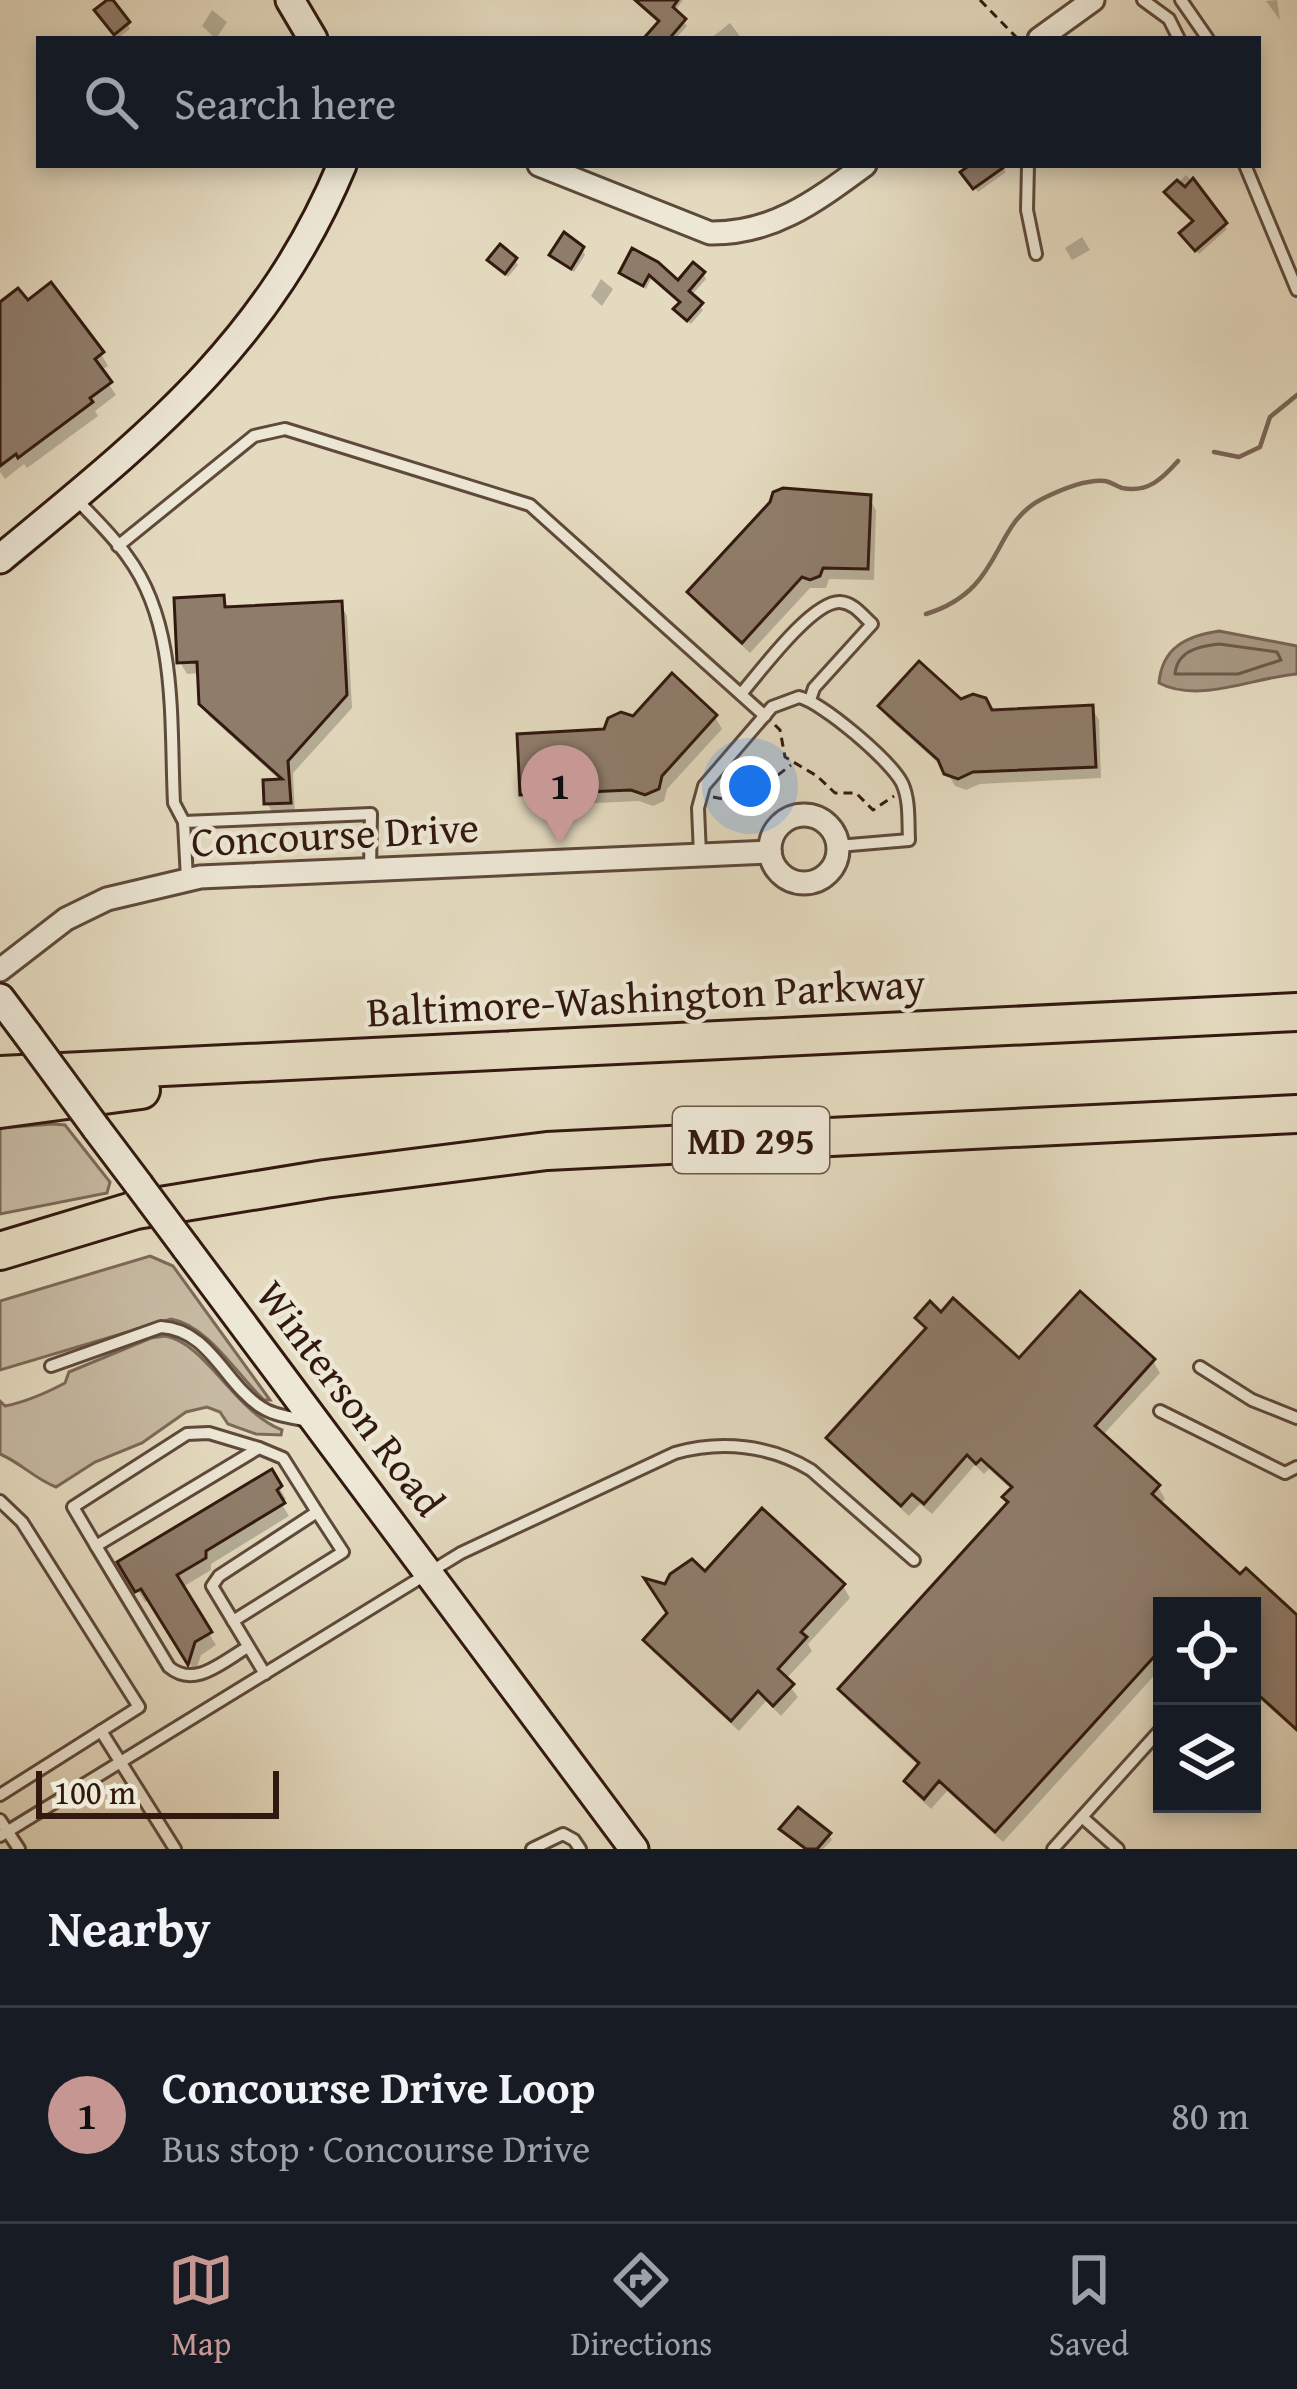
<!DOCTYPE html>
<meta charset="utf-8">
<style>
:root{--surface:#171b24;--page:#20242c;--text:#f1f3f6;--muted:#9ea1a6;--line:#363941;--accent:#c59692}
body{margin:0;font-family:"Gentium Book Plus",serif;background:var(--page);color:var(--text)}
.controls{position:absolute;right:36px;bottom:36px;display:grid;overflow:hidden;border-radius:0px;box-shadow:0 6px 18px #0003}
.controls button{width:108px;height:108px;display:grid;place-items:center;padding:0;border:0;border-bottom:3px solid var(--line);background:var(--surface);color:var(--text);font:60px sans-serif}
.scale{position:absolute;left:36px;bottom:30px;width:243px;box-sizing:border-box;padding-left:12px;border:6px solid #32190f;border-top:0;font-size:33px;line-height:42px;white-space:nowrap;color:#32190f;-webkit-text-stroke:9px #ede7d5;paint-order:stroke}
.you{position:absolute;left:750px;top:786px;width:42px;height:42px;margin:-30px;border:9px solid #fff;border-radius:50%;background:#1a73e8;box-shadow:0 0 0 18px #1a73e833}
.badge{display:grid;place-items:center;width:78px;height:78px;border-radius:50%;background:var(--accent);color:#111;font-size:39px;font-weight:700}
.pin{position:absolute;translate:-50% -99px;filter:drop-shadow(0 3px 6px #0008)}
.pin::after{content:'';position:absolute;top:63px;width:42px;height:36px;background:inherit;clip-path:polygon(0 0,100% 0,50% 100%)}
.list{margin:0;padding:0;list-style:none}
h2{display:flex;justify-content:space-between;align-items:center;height:156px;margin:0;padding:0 48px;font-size:51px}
h2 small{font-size:39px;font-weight:400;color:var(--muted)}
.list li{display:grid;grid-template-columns:78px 1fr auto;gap:36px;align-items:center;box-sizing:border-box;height:216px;padding:0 48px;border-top:3px solid var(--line)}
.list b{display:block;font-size:45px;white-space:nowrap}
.list p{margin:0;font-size:39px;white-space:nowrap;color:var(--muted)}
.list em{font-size:39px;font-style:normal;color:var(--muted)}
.icon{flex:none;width:66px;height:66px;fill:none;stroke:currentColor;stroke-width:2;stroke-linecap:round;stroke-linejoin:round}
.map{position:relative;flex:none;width:1297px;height:1849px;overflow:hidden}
.search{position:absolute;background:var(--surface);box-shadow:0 6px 18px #0003;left:36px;right:36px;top:36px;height:132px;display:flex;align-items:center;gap:30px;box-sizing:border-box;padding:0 42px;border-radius:0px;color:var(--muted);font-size:45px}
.sheet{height:372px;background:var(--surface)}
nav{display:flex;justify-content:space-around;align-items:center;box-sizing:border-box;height:168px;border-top:3px solid var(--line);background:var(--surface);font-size:33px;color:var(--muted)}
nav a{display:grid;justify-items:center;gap:6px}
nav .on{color:var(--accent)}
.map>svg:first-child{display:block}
</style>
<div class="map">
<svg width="1297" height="1849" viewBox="0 0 1297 1849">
<rect width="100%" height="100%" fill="#e4dabf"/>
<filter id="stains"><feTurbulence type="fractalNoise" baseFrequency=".00167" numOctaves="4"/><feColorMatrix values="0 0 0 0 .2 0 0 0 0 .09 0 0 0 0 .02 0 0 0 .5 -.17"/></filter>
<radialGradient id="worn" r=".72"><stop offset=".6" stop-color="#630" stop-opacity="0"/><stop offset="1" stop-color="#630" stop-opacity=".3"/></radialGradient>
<!-- green -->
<g fill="#c6b9a1" stroke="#7c6958" stroke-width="3">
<polygon points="53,1124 65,1125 110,1182 107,1193 0,1214 0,1128"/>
<path d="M150 1256 173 1266 270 1400H264C237 1375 209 1326 171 1319L0 1370V1301Z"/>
<path d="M165 1336C205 1342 235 1412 282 1430L281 1435 256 1434 228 1424 220 1412 207 1407 186 1412 142 1443 95 1462 56 1487C35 1479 21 1463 0 1454V1401L5 1406C26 1402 46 1393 65 1383L69 1372 151 1338Z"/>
</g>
<!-- water -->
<path fill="#a79883" stroke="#786555" stroke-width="3" d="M1219 631 1297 646V674C1255 677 1199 704 1159 683 1162 647 1187 636 1219 631Z"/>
<!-- shadow -->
<g fill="#0003">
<polygon points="654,0 683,0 674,12 687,26 675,39 653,39 661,23"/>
<polygon points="1277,0 1280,20 1266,1"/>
<polygon points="212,10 227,22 216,39 202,26"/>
<polygon points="101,16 128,24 130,29 118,38"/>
<polygon points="730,23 742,39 710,39"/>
<polygon points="975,165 1001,165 1006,172 978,192 964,173"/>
<polygon points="1186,175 1204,193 1227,229 1199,254 1186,238 1195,223 1168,193"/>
<polygon points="1082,237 1090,250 1072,260 1065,248"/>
<polygon points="582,249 585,255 574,272 552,256"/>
<polygon points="633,252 678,284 703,274 706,279 690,297 703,310 691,324 680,315 682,304 652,277 646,289 625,278 622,273"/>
<polygon points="491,260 515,260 518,265 508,277"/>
<polygon points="601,279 613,289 602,306 591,296"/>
<polygon points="27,304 101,354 108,366 100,371 116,395 95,411 98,416 27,468 24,464 5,479 0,472 0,305"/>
<polygon points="869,498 876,510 874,580 829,579 826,588 810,588 750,653 698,605 691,593"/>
<polygon points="223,598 229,610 340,604 347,616 352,708 293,773 295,814 274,815 267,803 282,782 209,716 202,703 200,673 187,674 180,662"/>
<polygon points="881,706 991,713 1092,708 1099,720 1101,778 980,784 966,790 955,786 946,770 888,718"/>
<polygon points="715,717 722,729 667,789 664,801 653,806 639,801 530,806 523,794 606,732"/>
<polygon points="919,1318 1020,1362 1153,1361 1160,1373 1102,1436 1158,1487 1165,1499 1160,1505 1240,1578 1297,1621 1297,1732 1252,1692 1252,1606 1162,1606 1162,1667 1003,1842 947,1791 931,1809 914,1793 907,1782 920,1767 849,1702 842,1690 1010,1504 1012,1490 989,1469 984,1474 975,1465 932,1514 920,1504 909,1516 837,1450 830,1438 926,1332"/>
<polygon points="271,1473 286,1499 281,1503 289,1516 211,1564 211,1570 181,1588 216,1645 201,1655 195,1672 150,1599 145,1602 121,1564"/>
<polygon points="705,1575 843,1586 850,1598 808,1644 812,1651 785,1680 798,1697 781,1716 766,1701 739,1731 653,1652 646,1641 671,1614 666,1588"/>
<polygon points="782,1829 829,1835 832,1840 823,1849 804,1849"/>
</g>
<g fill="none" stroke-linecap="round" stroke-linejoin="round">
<!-- shore -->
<path stroke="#6c5849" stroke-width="3" d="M1219 644 1277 652 1281 660 1238 674H1175C1177 651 1199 646 1219 644Z"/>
<!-- stream -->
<g stroke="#786555" stroke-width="4.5">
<polyline points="1214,452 1239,457 1260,447 1270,417 1297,395"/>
<path d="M926 614C1005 590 990 525 1042 499 1058 491 1086 479 1105 481 1111 482 1116 486 1122 488 1148 493 1162 479 1178 461"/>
</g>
</g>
<!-- building -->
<g fill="#8f7d6b" stroke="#32190f" stroke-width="3">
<polygon points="107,0 113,0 130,22 114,35 94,10"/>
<polygon points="635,0 678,0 673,7 686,19 669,39 643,39 659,21"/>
<polygon points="970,165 1007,165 973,189 960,172"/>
<polygon points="1193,178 1227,223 1195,251 1179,233 1193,221 1164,192 1177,180 1185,187"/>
<polygon points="564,232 584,247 571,269 549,255"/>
<polygon points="500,244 517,258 505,274 487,260"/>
<polygon points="632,248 658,262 678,280 693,262 705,272 689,291 703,303 687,321 673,309 680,302 649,275 643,286 619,273"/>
<polygon points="51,282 104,352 95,359 112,382 90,398 93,402 18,458 16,454 0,466 0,302 18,288 28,300"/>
<polygon points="783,488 871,495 868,569 823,568 820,576 810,580 802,577 742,643 687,592 770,502 773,492"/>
<polygon points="224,595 225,607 342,601 347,695 288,761 291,803 264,804 263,780 282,779 199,704 197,662 177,663 174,598"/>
<polygon points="919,661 961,699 973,694 986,698 992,710 1093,705 1096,767 973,772 958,779 944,774 938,760 878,706"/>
<polygon points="672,673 717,715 662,776 659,789 645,795 631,790 520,795 517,734 604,729 608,718 621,712 633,716"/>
<polygon points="1080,1291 1155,1359 1095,1426 1160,1485 1152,1494 1240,1574 1246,1568 1297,1615 1297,1730 1252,1689 1252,1606 1162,1606 1162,1648 995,1832 939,1781 924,1799 904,1781 919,1763 838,1689 1008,1502 1002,1497 1012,1487 981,1459 976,1464 967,1455 924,1504 912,1494 901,1506 826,1438 926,1328 915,1318 930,1301 941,1312 953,1298 1019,1358"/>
<polygon points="272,1469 282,1486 277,1490 285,1503 206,1551 206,1558 177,1575 212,1632 195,1642 188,1665 141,1589 135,1592 117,1562"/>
<polygon points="762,1508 845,1584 801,1632 807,1637 778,1669 794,1684 773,1706 758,1691 731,1721 643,1640 667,1613 644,1578 665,1584 670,1574 692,1559 705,1571"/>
<polygon points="798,1807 831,1833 817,1849 806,1849 779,1829"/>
</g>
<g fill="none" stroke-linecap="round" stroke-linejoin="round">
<defs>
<g id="lane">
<polyline points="1143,0 1169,19 1179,39"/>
<polyline points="1181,0 1208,39"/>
<polyline points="1028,165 1027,210 1036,254"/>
<polyline points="1245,165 1297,290"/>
<path d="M77 500C94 518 113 536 127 556 178 624 170 722 174 803L184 822"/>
<polyline points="118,546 254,436 285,429 530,505 765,716"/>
<path d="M741 694C760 672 812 601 840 602 854 603 862 615 872 624L814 688 810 700"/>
<path d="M700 855 698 808 704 786 772 707 799 697C823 703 890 760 902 783 910 800 908 822 909 840L838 846"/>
<polyline points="187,879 184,822 371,814 370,869"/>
<path d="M51 1366 161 1327C210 1330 224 1383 261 1407 274 1416 292 1417 307 1421"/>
<polyline points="1200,1367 1252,1400 1297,1418"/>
<polyline points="1160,1411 1285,1473 1297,1467"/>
<polyline points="0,1501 22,1522 139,1707 0,1795"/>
<polyline points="96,1546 73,1507 187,1434 209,1433 259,1448"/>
<polyline points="233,1621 343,1552 317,1512"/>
<path d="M248 1647C223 1661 195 1689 169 1667L96 1546 259 1448 283 1458 317 1512 219 1576 212 1586 265 1674"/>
<polyline points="101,1731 175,1849"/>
<polyline points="1082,1817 1118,1849"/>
<polyline points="0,1820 19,1849"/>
<path d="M0 1836 461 1553 675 1453C721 1440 770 1445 811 1470L914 1560"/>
<polyline points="532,1849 563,1834 574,1840 580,1849"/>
<polyline points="1053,1849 1162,1728"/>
</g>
<g id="street">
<polyline points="1039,39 1093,0"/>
<path d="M539 165 710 233C773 234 816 201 865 165"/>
<circle cx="804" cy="849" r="34"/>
<polyline points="0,970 66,919 107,899 200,877 770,852"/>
</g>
<g id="secondary">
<polyline points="290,0 313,39"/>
<path d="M0 559C146 438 266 346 342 165"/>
<polyline points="0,998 27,1034"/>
<polyline points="96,1128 139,1185"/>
<polyline points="186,1248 634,1849"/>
</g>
<g id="highway">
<polyline points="0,1075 1297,1012"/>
<polyline points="0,1109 141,1090"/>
<polyline points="0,1251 136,1210 325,1179 547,1151 1297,1114"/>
</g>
</defs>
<!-- lane casing -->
<use href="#lane" stroke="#5e493b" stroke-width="16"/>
<!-- street casing -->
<use href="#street" stroke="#5e493b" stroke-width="27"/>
<!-- secondary casing -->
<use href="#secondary" stroke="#32190f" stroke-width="33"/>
<!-- highway casing -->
<use href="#highway" stroke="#32190f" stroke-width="42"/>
<!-- path -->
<g stroke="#32190f" stroke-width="3" stroke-dasharray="9 6" stroke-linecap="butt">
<polyline points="980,0 1018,39"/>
<polyline points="775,725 780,730 785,757 817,776 835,793 856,793 873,810 894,796"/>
<polyline points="713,797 742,803 791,765"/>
</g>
<!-- lane -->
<use href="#lane" stroke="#ede7d5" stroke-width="10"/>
<!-- street -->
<use href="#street" stroke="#ede7d5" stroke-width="21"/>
<!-- secondary -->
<use href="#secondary" stroke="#ede7d5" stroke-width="27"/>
<!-- highway -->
<use href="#highway" stroke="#e4dabf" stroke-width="36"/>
<defs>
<g id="secondary-bridge">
<polyline points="27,1034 96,1128"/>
<polyline points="139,1185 186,1248"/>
</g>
</defs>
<!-- secondary-bridge casing -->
<use href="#secondary-bridge" stroke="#32190f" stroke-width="33" stroke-linecap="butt"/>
<!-- secondary-bridge -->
<use href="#secondary-bridge" stroke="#ede7d5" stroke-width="27"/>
</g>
<g text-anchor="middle" stroke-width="9" stroke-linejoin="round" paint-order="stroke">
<!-- shield labels -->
<rect fill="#ede7d5" stroke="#6a574a" stroke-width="3" x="673" y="1107" width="156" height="66" rx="9"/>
<g font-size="39" font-weight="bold" fill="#32190f">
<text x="751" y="1154">MD 295</text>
</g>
<!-- street labels -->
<g font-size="42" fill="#32190f" stroke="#ede7d5">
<text transform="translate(335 834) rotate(-3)" y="15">Concourse Drive</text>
<text transform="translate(646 997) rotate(-3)" y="15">Baltimore-Washington Parkway</text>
<text transform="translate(351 1398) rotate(53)" y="15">Winterson Road</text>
</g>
</g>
<rect width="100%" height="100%" filter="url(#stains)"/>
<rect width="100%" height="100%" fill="url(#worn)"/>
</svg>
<div class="controls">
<button><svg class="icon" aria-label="locate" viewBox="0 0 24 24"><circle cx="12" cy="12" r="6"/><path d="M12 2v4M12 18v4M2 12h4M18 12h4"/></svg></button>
<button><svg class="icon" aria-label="layers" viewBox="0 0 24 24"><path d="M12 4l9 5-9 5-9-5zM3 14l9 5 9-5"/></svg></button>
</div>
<div class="scale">100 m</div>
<div class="you"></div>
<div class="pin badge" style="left:560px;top:844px">1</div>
<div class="search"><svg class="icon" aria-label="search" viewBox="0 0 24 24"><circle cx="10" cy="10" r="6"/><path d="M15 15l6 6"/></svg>Search here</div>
</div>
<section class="sheet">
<h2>Nearby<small></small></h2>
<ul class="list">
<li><span class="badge">1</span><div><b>Concourse Drive Loop</b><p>Bus stop · Concourse Drive</p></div><em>80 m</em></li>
</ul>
</section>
<nav>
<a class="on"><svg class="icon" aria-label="map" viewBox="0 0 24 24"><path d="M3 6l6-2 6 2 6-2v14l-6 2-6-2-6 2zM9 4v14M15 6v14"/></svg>Map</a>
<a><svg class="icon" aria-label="directions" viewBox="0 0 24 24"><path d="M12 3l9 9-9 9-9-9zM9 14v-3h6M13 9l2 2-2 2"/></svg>Directions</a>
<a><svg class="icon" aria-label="saved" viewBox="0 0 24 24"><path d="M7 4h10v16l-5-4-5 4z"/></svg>Saved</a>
</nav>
